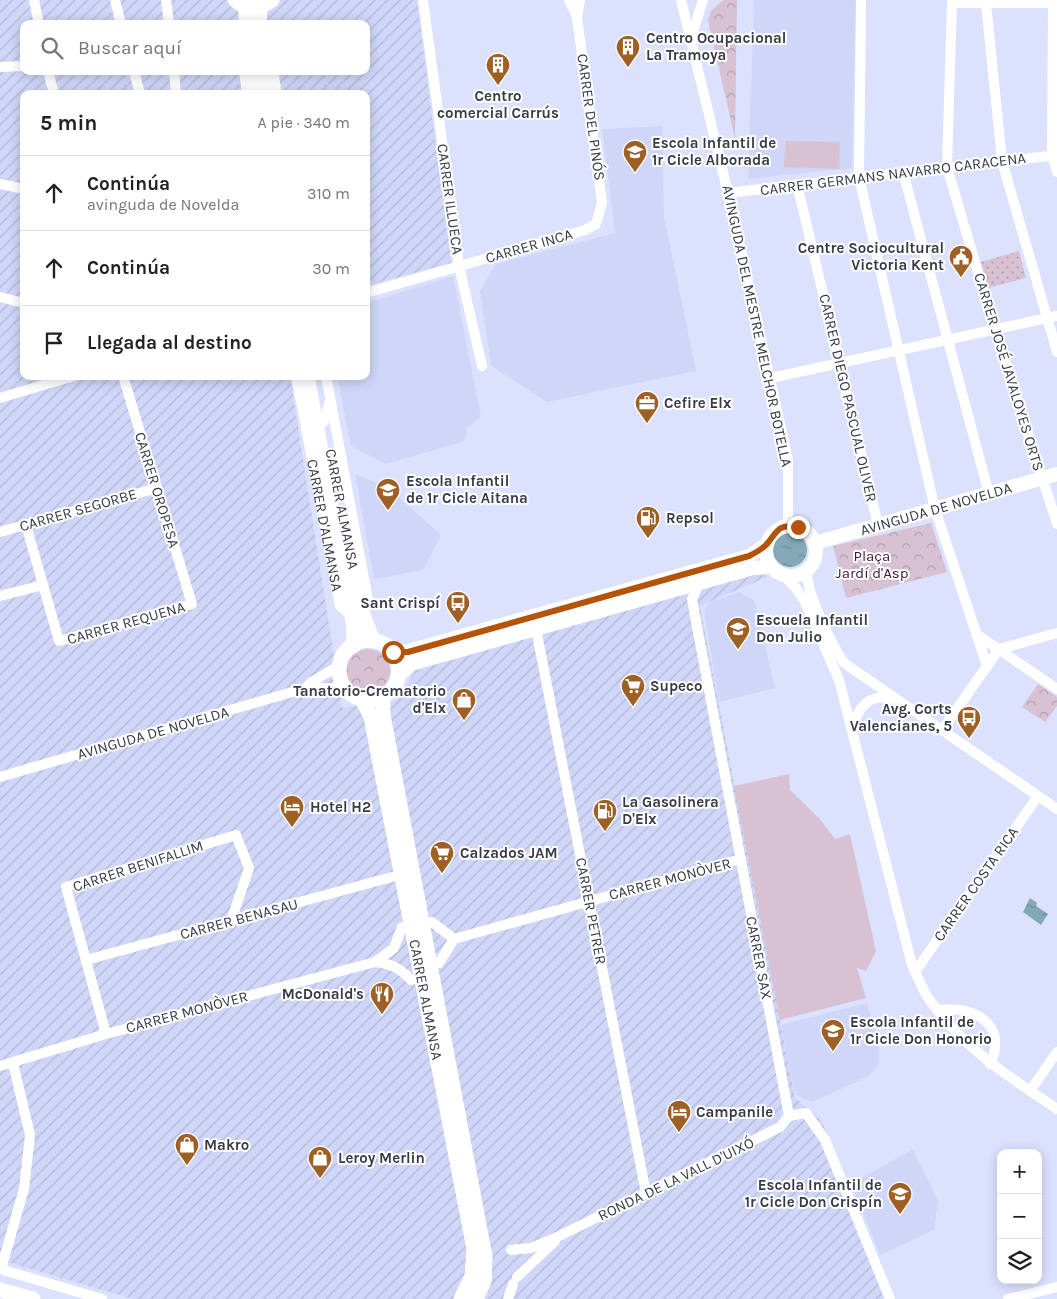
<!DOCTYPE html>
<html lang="es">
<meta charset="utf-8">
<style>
:root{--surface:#fff;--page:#f6f6f6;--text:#202124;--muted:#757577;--line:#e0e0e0}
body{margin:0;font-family:Karla,sans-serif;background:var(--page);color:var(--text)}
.controls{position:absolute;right:15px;bottom:15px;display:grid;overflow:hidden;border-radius:10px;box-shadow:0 2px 12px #0003}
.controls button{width:45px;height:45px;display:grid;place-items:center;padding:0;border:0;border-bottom:1px solid var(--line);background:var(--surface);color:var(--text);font:25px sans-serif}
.stop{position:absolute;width:15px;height:15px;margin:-11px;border:4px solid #b45309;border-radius:50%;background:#fff}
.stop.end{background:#b45309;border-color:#fff;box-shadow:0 1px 5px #0008}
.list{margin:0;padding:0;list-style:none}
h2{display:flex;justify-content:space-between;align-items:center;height:65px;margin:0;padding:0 20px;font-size:21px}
h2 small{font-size:16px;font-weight:400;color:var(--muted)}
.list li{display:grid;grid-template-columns:32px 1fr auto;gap:15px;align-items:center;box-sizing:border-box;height:75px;padding:0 20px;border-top:1px solid var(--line)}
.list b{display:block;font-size:19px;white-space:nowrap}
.list p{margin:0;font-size:16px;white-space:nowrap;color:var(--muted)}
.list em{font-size:16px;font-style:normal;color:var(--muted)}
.icon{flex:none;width:28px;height:28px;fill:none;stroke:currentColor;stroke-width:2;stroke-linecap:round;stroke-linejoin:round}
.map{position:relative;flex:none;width:1057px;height:1299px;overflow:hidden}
.search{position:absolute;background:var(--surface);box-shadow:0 2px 12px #0003;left:20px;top:20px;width:350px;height:55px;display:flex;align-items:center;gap:12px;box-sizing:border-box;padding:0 18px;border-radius:10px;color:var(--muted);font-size:19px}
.panel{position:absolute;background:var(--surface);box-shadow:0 2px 12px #0003;left:20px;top:90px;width:350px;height:290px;border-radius:10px}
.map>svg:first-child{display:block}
</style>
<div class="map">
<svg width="1057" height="1299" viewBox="0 0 1057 1299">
<defs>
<pattern id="industrial-furrows" width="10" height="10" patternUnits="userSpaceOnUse" patternTransform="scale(1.25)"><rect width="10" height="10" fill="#cfd6f7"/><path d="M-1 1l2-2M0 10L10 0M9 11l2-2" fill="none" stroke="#b2b8d5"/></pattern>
<pattern id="grass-dots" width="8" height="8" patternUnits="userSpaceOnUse" patternTransform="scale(1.25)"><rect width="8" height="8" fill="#d8c1d3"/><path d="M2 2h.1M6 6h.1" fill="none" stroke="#b09ead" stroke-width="1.8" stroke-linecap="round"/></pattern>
<pattern id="park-crowns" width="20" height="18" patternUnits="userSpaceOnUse" patternTransform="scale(1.25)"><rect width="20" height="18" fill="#d8c1d3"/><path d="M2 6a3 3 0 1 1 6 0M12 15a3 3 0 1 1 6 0" fill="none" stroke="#b09ead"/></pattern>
<pattern id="water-ripples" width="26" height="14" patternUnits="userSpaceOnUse" patternTransform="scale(1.25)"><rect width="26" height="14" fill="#84a9b4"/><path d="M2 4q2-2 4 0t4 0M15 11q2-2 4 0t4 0" fill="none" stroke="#6d8b94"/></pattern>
</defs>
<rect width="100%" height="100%" fill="#dce2fe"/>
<!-- built -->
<g fill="#cfd6f7">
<polygon points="754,0 856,0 852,168 748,179"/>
<polygon points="662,126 664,216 696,371 547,402 491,366 480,291 496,264 615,233 602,129"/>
<polygon points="453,276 481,417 467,428 465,441 386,464 351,446 337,376 366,376 366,303"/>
<polygon points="355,474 387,487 441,535 423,570 374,579"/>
<polygon points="739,592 754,600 775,688 719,702 704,611 708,603"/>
<polygon points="867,1003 879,1048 879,1064 869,1076 813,1102 799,1097 794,1090 781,1025"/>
<polygon points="913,1149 938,1201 934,1230 880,1255 851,1184"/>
</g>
<!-- industrial -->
<path fill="url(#industrial-furrows)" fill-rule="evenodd" d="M0 0H417L451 263 366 286V94H24V376H290L342 708 396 701 416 669 763 564 767 577 700 606 795 1098 822 1121 892 1299H133L0 1260ZM24 24H366V71H24Z"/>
<!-- grass -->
<polygon fill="url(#grass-dots)" points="1019,251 1026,278 988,288 981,262"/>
<!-- park -->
<g fill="url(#park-crowns)">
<polygon points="723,0 737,0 735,139 708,20 711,11"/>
<polygon points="931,523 947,572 846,598 833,546"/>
<circle cx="368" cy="671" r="22"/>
<polygon points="1038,684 1057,697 1057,706 1045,722 1022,707"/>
</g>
<!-- pitch -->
<g fill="#d8c1d3">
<polygon points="786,141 840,142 839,169 784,167"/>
<polygon points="789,774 790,790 819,818 835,839 850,834 876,951 866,971 857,968 866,998 780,1020 734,786"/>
</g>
<!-- water -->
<g fill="url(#water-ripples)">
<circle cx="790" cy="550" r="17"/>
<polygon points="1030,898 1037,903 1036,906 1048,914 1041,925 1023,912"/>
</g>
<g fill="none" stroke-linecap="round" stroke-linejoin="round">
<!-- minor -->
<g stroke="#fff" stroke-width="10">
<polyline points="34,0 39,24"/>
<polyline points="115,0 121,24"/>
<polyline points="166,0 169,24"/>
<polyline points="423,0 459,266 482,366"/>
<polyline points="569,0 577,17"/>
<polyline points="681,0 728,193 788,459 788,526"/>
<polyline points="861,0 859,177 935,509 987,666"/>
<polyline points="952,0 947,167 995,330 1057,524"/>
<polyline points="1053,0 1052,155 1057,172"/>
<polyline points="952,3 1053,3"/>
<polyline points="986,3 1002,161 1057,352"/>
<polyline points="691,38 703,0"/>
<polyline points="0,67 24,66"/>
<polyline points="48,71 54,94"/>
<polyline points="134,71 140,94"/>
<polyline points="174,71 176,94"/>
<polyline points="244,71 247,94"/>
<polyline points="273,71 277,94"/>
<polyline points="903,172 989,494"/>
<polyline points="0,184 24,189"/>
<polyline points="797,184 878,525"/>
<polyline points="728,193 1057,155"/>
<polyline points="366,293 585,230 596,224 602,203 577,18 580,0"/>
<polyline points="0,297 24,303"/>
<polyline points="296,376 306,427"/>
<polyline points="326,376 368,600 364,612"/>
<polyline points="771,378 1057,316"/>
<polyline points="0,398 74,376"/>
<path id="s1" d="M312 410 306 428 340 606 352 616"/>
<polyline points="324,422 330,400"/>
<polyline points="26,525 59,641 192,604 123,376"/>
<polyline points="0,532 157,488"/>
<path d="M807 570C806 593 831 643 844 663L1057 809"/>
<path d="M782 574 796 588 804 600 839 680 912 965C917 975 921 986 927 996 960 1046 1009 1077 1057 1109"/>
<polyline points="699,584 692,599 695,616 789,1116 806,1113 825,1140 890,1299"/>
<polyline points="0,596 43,585"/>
<polyline points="536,629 646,1193"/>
<polyline points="976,634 1057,689"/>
<polyline points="306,688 310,683 340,665"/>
<path d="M853 728C857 707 870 693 893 699"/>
<polyline points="942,730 999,649 1057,633"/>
<polyline points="0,777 306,688 345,688"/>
<polyline points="432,922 454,939"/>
<polyline points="86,960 392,877"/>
<path d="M375 962C392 964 400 968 411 980"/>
<polyline points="439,963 454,939 741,859"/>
<polyline points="915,972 1038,796"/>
<path d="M939 1010C974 1005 1009 1025 990 1064"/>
<polyline points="106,1034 66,887 236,835 249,868 231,921"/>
<polyline points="0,1066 106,1034 375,962 394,948 402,927"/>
<polyline points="1030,1091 1057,1052"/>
<polyline points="511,1250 531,1248 551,1240 780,1127 789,1116"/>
<polyline points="0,1269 102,1299"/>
<polyline points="1,1269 24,1189 30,1135 13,1063"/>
<polyline points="517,1277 555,1241"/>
<polyline points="508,1299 513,1284"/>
<polyline points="1008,1299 1057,1287"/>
</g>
<!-- secondary -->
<g stroke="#fff" stroke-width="14">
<circle cx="791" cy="551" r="25"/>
<polyline points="815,543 1057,474"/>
<polyline points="393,652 408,651 749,556 767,544"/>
<polyline points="399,675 411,664 753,568 772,567"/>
</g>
<!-- primary -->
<g stroke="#fff" stroke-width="15">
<path d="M235 0C246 10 260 9 272 0"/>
<polyline points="245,6 247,24"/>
<polyline points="259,24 260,7"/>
<polyline points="253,71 256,94"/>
<polyline points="264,71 267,94"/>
<polyline points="307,376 352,616 354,629 353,646"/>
<polyline points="345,526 363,615 373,641"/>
<circle cx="369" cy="670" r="30"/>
<polyline points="383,696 383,715 485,1257 484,1281 476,1299"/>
<path id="s2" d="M362 699 371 717 474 1249 472 1276 461 1299"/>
<polyline points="0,1290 33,1299"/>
</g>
</g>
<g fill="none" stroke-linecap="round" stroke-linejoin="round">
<!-- route -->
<path stroke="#b45309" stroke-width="6" d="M393 652H408L749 556C755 553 762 549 766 545 777 533 777 523 798 527"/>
</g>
<!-- icons -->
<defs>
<symbol id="building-pin" viewBox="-11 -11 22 30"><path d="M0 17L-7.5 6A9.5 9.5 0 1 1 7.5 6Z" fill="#9f6026" stroke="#fff"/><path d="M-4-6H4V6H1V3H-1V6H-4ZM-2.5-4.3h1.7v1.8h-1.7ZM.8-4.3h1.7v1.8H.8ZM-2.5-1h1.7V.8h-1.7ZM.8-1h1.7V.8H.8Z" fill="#fff"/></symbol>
<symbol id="school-pin" viewBox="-11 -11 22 30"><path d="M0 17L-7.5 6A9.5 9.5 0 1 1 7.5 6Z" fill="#9f6026" stroke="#fff"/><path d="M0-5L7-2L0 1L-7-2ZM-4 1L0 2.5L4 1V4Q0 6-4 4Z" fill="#fff"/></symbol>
<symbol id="civic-pin" viewBox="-11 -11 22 30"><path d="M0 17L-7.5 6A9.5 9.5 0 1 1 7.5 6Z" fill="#9f6026" stroke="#fff"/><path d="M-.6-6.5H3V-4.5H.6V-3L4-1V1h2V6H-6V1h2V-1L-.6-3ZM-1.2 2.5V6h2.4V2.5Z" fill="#fff"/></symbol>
<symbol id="office-pin" viewBox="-11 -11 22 30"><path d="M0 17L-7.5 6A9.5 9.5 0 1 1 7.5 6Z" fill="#9f6026" stroke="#fff"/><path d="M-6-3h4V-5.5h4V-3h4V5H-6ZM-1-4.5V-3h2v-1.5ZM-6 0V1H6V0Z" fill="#fff"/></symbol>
<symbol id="fuel-pin" viewBox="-11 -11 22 30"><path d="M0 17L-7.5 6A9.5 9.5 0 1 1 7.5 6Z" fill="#9f6026" stroke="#fff"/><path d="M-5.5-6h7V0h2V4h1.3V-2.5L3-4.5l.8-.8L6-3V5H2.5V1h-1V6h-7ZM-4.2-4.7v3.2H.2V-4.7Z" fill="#fff"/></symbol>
<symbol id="bus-pin" viewBox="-11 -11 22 30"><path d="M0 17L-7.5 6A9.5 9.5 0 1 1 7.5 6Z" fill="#9f6026" stroke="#fff"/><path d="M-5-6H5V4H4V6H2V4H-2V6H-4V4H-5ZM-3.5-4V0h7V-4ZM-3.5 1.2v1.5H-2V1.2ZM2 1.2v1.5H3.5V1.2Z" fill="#fff"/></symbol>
<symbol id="supermarket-pin" viewBox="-11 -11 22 30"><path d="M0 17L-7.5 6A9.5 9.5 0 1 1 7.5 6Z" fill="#9f6026" stroke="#fff"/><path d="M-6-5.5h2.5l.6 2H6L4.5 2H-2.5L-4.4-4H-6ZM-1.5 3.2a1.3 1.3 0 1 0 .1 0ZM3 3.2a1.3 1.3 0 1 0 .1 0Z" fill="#fff"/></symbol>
<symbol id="shop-pin" viewBox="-11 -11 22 30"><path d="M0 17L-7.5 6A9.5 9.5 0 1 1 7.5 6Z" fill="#9f6026" stroke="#fff"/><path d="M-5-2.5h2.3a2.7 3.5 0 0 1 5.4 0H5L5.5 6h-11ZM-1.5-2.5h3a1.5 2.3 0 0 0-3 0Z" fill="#fff"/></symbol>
<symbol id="hotel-pin" viewBox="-11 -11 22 30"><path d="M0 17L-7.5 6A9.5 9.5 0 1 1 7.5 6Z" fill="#9f6026" stroke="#fff"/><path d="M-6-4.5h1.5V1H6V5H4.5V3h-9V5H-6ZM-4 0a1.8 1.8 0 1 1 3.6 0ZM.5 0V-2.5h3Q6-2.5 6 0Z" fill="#fff"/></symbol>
<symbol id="restaurant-pin" viewBox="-11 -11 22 30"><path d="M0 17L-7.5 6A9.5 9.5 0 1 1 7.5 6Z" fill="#9f6026" stroke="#fff"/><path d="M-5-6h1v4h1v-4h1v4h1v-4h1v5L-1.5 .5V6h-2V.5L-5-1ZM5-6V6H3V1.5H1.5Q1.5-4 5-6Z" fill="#fff"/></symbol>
</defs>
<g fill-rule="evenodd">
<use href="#building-pin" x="614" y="33" width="28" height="38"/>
<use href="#building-pin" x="484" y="51" width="28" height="38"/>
<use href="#school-pin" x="621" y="138" width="28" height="38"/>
<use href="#civic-pin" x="947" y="243" width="28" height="38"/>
<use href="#office-pin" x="633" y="389" width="28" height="38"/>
<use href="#school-pin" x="374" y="476" width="28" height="38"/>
<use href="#fuel-pin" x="634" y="504" width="28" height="38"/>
<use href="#bus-pin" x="444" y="589" width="28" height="38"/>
<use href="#school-pin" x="724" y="615" width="28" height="38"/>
<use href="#supermarket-pin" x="619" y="672" width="28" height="38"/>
<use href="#shop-pin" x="450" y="686" width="28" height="38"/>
<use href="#bus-pin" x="955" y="704" width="28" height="38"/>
<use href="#hotel-pin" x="278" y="793" width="28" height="38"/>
<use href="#fuel-pin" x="591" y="797" width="28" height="38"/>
<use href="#supermarket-pin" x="428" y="839" width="28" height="38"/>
<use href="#restaurant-pin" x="368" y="980" width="28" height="38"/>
<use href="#school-pin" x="819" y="1017" width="28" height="38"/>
<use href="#hotel-pin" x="665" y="1098" width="28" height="38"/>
<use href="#shop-pin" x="173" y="1131" width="28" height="38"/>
<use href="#shop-pin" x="306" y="1144" width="28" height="38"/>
<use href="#school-pin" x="886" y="1180" width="28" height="38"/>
</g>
<g text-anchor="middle" stroke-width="4" stroke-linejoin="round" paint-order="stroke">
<!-- poi labels -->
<g font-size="15" font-weight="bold" fill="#373a47" stroke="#fff" text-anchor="start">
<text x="646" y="43">Centro Ocupacional<tspan x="646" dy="17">La Tramoya</tspan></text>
<text x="498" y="101" text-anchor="middle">Centro<tspan x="498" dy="17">comercial Carrús</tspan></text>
<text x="652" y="148">Escola Infantil de<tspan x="652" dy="17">1r Cicle Alborada</tspan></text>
<text x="944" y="253" text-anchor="end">Centre Sociocultural<tspan x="944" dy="17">Victoria Kent</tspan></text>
<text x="664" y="408">Cefire Elx</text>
<text x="406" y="486">Escola Infantil<tspan x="406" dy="17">de 1r Cicle Aitana</tspan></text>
<text x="666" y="523">Repsol</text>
<text x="440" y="608" text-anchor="end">Sant Crispí</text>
<text x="756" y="625">Escuela Infantil<tspan x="756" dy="17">Don Julio</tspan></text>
<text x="650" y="691">Supeco</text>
<text x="446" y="696" text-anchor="end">Tanatorio-Crematorio<tspan x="446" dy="17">d'Elx</tspan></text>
<text x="952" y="714" text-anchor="end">Avg. Corts<tspan x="952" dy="17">Valencianes, 5</tspan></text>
<text x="622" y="807">La Gasolinera<tspan x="622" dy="17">D'Elx</tspan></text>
<text x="310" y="812">Hotel H2</text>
<text x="460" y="858">Calzados JAM</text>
<text x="364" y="999" text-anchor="end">McDonald's</text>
<text x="850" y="1027">Escola Infantil de<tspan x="850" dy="17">1r Cicle Don Honorio</tspan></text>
<text x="696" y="1117">Campanile</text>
<text x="204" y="1150">Makro</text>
<text x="338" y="1163">Leroy Merlin</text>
<text x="882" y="1190" text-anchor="end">Escola Infantil de<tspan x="882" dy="17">1r Cicle Don Crispín</tspan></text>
</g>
<!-- street labels -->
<g font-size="15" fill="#373a47" stroke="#fff">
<text transform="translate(591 117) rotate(82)" y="5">CARRER DEL PINÓS</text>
<text transform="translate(893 174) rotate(-7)" y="5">CARRER GERMANS NAVARRO CARACENA</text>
<text transform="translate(450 199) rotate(82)" y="5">CARRER ILLUECA</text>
<text transform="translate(529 246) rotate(-16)" y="5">CARRER INCA</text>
<text transform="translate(757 326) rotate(78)" y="5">AVINGUDA DEL MESTRE MELCHOR BOTELLA</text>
<text transform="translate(1009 372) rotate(73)" y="5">CARRER JOSÉ JAVALOYES ORTS</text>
<text transform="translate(848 398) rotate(77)" y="5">CARRER DIEGO PASCUAL OLIVER</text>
<text transform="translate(157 490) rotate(73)" y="5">CARRER OROPESA</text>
<text transform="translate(342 509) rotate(79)" y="5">CARRER ALMANSA</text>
<text transform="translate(936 509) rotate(-16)" y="5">AVINGUDA DE NOVELDA</text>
<text transform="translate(78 510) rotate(-16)" y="5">CARRER SEGORBE</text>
<text dy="5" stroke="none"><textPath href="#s1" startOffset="118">CARRER D'ALMANSA</textPath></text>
<text transform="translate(126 623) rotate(-16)" y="5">CARRER REQUENA</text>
<text transform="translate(153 733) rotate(-16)" y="5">AVINGUDA DE NOVELDA</text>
<text transform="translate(138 866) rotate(-18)" y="5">CARRER BENIFALLIM</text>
<text transform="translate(670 879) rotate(-15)" y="5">CARRER MONÒVER</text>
<text transform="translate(976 884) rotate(-55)" y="5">CARRER COSTA RICA</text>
<text transform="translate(591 911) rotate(79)" y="5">CARRER PETRER</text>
<text transform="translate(239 919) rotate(-15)" y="5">CARRER BENASAU</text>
<text transform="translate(759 958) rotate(79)" y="5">CARRER SAX</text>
<text dy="5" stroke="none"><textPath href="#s2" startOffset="308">CARRER ALMANSA</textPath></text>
<text transform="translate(187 1012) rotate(-15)" y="5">CARRER MONÒVER</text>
<text transform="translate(676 1179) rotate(-26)" y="5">RONDA DE LA VALL D'UIXÓ</text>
</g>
<!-- park labels -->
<g font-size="15" fill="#3e1a38" stroke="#fff">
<text x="872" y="561">Plaça<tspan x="872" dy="17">Jardí d'Asp</tspan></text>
</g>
</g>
</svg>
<div class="controls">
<button>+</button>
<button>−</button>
<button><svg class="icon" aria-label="layers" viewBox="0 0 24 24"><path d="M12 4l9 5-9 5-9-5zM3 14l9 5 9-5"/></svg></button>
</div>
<div class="stop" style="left:393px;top:652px"></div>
<div class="stop end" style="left:798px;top:527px"></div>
<div class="search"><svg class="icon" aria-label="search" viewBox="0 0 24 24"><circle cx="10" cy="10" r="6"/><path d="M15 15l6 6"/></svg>Buscar aquí</div>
<section class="panel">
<h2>5 min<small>A pie · 340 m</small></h2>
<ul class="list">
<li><svg class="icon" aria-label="ahead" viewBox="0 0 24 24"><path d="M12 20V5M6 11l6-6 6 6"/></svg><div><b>Continúa</b><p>avinguda de Novelda</p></div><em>310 m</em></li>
<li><svg class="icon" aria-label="ahead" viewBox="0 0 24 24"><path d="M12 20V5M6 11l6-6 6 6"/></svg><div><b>Continúa</b></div><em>30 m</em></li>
<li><svg class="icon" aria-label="arrive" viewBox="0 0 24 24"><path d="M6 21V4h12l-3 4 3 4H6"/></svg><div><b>Llegada al destino</b></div></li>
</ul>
</section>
</div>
